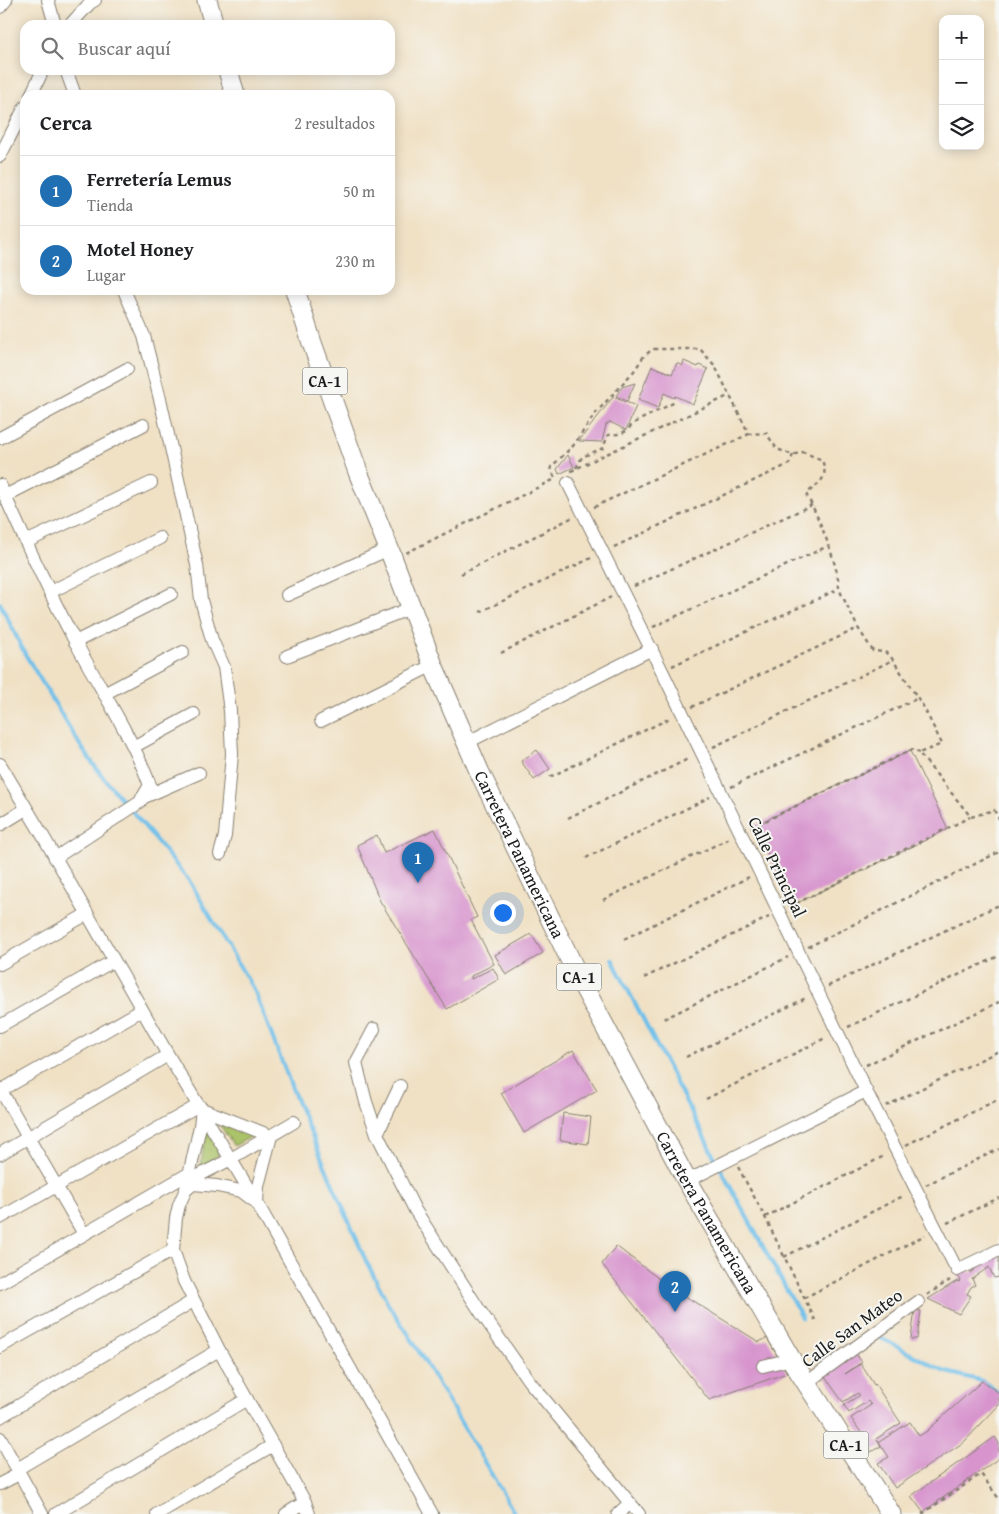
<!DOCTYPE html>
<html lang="es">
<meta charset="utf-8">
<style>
:root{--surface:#fff;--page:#f6f6f6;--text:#202124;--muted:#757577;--line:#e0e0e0;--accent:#1f6fb2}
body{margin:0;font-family:"Gentium Book Plus",serif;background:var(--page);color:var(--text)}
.controls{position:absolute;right:15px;top:15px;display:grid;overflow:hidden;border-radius:10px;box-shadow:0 2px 12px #0003}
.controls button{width:45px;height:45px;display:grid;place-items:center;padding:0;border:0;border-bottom:1px solid var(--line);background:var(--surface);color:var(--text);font:25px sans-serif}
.you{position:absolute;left:502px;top:912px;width:18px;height:18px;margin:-12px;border:4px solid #fff;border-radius:50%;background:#1a73e8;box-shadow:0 0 0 8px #1a73e833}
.badge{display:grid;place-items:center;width:32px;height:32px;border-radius:50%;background:var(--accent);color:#fff;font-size:16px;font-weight:700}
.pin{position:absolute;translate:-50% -41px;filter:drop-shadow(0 1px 2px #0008)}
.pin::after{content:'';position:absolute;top:26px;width:18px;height:15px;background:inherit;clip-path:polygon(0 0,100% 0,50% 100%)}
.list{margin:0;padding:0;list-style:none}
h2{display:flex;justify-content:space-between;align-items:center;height:65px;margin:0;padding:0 20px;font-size:21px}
h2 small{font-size:16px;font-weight:400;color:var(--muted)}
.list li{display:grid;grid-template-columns:32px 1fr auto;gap:15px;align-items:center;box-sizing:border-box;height:70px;padding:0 20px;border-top:1px solid var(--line)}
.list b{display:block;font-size:19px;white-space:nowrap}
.list p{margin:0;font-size:16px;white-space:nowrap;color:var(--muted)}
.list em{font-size:16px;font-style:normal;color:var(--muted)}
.icon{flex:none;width:28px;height:28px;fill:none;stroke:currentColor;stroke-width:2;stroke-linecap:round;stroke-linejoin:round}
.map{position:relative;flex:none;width:999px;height:1514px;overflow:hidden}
.search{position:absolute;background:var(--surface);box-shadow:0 2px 12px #0003;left:20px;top:20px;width:375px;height:55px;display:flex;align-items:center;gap:12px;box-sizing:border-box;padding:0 18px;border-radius:15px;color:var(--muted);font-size:19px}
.panel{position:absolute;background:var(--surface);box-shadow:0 2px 12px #0003;left:20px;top:90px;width:375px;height:205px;border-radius:15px}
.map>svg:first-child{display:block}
</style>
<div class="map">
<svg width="999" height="1514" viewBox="0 0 999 1514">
<rect width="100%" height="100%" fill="#f6f6f2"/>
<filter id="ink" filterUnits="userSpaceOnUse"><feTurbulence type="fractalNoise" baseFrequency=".02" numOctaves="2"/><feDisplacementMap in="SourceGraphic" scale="10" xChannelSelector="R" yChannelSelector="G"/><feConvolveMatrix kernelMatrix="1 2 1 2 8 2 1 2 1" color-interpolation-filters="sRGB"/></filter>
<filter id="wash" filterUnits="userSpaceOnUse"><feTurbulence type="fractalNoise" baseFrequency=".0096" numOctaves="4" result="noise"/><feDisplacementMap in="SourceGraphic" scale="20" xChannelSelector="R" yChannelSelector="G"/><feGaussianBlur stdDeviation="1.12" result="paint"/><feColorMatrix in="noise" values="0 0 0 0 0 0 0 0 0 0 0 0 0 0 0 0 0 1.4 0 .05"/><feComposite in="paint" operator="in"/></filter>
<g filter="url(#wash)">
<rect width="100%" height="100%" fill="#f0e1c5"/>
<!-- green -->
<g fill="#abc368" stroke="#647042">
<polygon points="218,1122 256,1134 234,1146"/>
<polygon points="207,1128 220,1154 200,1168"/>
</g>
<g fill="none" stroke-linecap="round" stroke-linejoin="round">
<!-- stream -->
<g stroke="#6ec0ea" stroke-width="4">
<polyline points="0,603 25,654 80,745 99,772 127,806"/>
<polyline points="132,811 190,882 255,992 297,1101 366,1261 390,1307 409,1335 515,1514"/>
<polyline points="612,959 718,1164 802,1318"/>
<polyline points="875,1335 943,1371 982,1381 999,1393"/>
</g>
</g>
<g id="blocks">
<!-- building -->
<g fill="#d794cd">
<polygon points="684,361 698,367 699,365 708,369 693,404 675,396 674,398 664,393 658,408 638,400 652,366 672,374 677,363 682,366"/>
<polygon points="635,383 627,401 616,396 622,387"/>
<polygon points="613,397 636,406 626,430 610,422 606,425 602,442 579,441"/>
<polygon points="568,455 574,467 559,474 557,469"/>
<polygon points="537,750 550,769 534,780 521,761"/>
<polygon points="910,751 948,829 793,905 754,826"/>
<polygon points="435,829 477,917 471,920 494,964 471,976 471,979 493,968 499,979 447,1009 380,901 357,845 377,835 384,853"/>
<polygon points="531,934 543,953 506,975 495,955"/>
<polygon points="573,1050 597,1090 524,1133 501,1093"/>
<polygon points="563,1113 591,1117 588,1144 560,1140"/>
<polygon points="616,1246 667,1285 759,1342 767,1338 787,1373 709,1400 602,1264"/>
<polygon points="999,1254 999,1277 994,1278 989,1267 972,1279 975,1285 971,1287 967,1294 971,1296 959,1314 928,1299 957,1281 959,1282 961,1280 956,1274 966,1268 970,1273 986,1260"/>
<polygon points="915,1310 921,1311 917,1339 911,1339"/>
<polygon points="855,1353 862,1362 845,1374 861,1364 874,1385 875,1384 901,1423 876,1439 881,1446 871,1452 867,1446 869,1444 851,1418 871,1405 868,1401 849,1413 844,1405 860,1395 858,1393 843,1402 823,1374"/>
<polygon points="982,1381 999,1393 999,1405 964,1442 895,1488 878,1463 889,1457 879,1442 910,1422 919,1436 927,1431"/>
<polygon points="995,1437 999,1443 999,1458 923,1512 911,1496"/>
</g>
</g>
</g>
<g filter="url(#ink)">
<use href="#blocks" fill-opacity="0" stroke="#867e70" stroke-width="1"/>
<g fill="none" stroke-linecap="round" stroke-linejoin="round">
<defs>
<g id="minor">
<polyline points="48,0 55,25"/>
<polyline points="0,7 6,0"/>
<polyline points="70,25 90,3 95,0"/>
<polyline points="66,70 75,95"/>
<polyline points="31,95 43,70"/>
<polyline points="0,156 25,107"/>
<polyline points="124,290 144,336 161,403 197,565 201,600 212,640 224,667 230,711 232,754 225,836 220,854"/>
<polyline points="0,438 127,369"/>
<polyline points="568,483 662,671 866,1091 955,1266"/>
<path d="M0 485C24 538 48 592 76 643 101 690 131 735 150 785L140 802 55 858"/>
<polyline points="5,496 143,425"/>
<polyline points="26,542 151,483"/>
<polyline points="50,592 160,538"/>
<polyline points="287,595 389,549"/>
<polyline points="75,642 171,594"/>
<polyline points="287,656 411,608"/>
<polyline points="104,694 183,652"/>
<polyline points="321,721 433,665"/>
<polyline points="466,743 652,649"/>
<polyline points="133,747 194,714"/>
<polyline points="0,764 43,836 168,1055 257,1203 432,1514"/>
<polyline points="142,798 199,773"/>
<polyline points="0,825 26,809"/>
<polyline points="0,964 87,914"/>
<polyline points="0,1026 113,961"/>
<polyline points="374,1029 356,1063 366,1102 377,1134"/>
<polyline points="400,1086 377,1134 415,1210 480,1311 529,1381 639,1514"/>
<polyline points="0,1089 84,1234"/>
<polyline points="0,1091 142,1010"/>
<polyline points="271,1136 202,1109 200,1126 186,1189 179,1205 176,1218 173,1250 184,1281 219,1350 305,1502 309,1514"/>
<polyline points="0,1154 168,1055"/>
<polyline points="687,1181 866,1091"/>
<polyline points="188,1188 193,1184 217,1186 241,1191 253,1200"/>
<polyline points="187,1189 196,1177 231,1159 294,1122"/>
<polyline points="257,1203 258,1186 271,1136"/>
<polyline points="0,1218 199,1105"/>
<polyline points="957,1270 999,1250"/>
<polyline points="0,1283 190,1173"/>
<polyline points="0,1347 173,1250"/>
<polyline points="763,1366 791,1359"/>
<polyline points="806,1383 918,1302"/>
<polyline points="0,1417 193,1301"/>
<polyline points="0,1438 42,1514"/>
<polyline points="17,1469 219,1350"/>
<polyline points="0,1484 19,1474"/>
<polyline points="56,1514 247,1399"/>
<polyline points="157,1514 273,1445"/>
<polyline points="286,1514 305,1502"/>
<polyline points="618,1514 630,1503"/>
</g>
<g id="highway">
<polyline points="207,0 214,25"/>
<polyline points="228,70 235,95"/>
<path id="s1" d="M295 290 312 343 358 472 389 549 433 665 480 773 579 978 687 1181 791 1359 891 1514"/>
</g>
</defs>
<!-- minor casing -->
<use href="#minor" stroke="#867e70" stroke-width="14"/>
<!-- highway casing -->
<use href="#highway" stroke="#867e70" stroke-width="21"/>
<!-- path -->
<g stroke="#867e70" stroke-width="2.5" stroke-dasharray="4 4" stroke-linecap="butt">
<polyline points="576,468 582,457 603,448 608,435 618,434 627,431 632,424 675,402"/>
<polyline points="571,471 730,395"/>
<polyline points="594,507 749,434"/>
<polyline points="614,547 789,464 793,455"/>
<path d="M406 553 555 479 551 467 573 446 595 414 634 371 644 356 653 349H700L715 366 749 434 766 433 777 449 793 455 803 452 822 460C829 479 820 482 806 494 818 515 839 566 839 589L858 628 873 651 885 652 891 657 923 706 942 744 919 753 971 817 994 810 999 819"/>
<polyline points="461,574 573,517"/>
<polyline points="634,586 812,505"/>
<polyline points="480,612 591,558"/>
<polyline points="653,627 828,546"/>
<polyline points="501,653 611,597"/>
<polyline points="672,666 839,589"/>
<polyline points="692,707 858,628"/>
<polyline points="713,747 893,660"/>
<polyline points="550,777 672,717"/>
<polyline points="731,787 918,698"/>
<polyline points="568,818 690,758"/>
<polyline points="751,828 913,749 919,753"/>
<polyline points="586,858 710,797"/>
<polyline points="603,900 730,838"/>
<polyline points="789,907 970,817"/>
<polyline points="624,939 749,877"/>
<polyline points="808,947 999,852"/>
<polyline points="644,978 769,917"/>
<polyline points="828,986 999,905"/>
<polyline points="664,1019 788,957"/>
<polyline points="848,1027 999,956"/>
<polyline points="686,1057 808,997"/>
<polyline points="866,1065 999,1002"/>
<polyline points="706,1099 827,1037"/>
<polyline points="886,1106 999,1051"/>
<polyline points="906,1145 999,1099"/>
<polyline points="738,1167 765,1217 815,1320"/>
<polyline points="926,1185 999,1149"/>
<polyline points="765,1217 886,1155"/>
<polyline points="947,1223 999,1198"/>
<polyline points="784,1257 905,1195"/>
<polyline points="927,1295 950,1280"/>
<polyline points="804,1298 925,1235"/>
<polyline points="922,1514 981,1474 999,1499"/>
</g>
<!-- minor -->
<use href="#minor" stroke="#fff" stroke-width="12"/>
<!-- highway -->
<use href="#highway" stroke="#fff" stroke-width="19"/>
</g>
</g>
<g text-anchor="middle" stroke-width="4" stroke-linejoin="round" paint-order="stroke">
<!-- shield labels -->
<g fill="#f6f6f2" stroke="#5d5d5c" stroke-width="1">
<rect x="302.5" y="367.5" width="45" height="27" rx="4"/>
<rect x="556.5" y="963.5" width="45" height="27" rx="4"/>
<rect x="823.5" y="1431.5" width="45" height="27" rx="4"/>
</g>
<g font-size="16" font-weight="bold" fill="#1c1c1c">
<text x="325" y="387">CA-1</text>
<text x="579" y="983">CA-1</text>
<text x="846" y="1451">CA-1</text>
</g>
<!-- street labels -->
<g font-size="18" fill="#1c1c1c" stroke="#f6f6f2">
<text dy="6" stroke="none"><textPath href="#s1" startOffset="608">Carretera Panamericana</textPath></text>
<text transform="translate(777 867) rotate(64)" y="6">Calle Principal</text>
<text dy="6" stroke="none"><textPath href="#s1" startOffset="1012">Carretera Panamericana</textPath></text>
<text transform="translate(852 1328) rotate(-36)" y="6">Calle San Mateo</text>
</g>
</g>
</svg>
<div class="controls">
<button>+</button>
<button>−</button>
<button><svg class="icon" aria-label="layers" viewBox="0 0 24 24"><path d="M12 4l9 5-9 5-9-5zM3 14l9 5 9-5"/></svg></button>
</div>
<div class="you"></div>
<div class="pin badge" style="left:418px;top:883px">1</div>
<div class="pin badge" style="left:675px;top:1312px">2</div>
<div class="search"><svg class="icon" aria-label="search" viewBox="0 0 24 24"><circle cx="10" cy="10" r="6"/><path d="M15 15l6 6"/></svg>Buscar aquí</div>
<section class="panel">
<h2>Cerca<small>2 resultados</small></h2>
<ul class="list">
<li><span class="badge">1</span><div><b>Ferretería Lemus</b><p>Tienda</p></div><em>50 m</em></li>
<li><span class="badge">2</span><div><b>Motel Honey</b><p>Lugar</p></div><em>230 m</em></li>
</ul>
</section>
</div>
